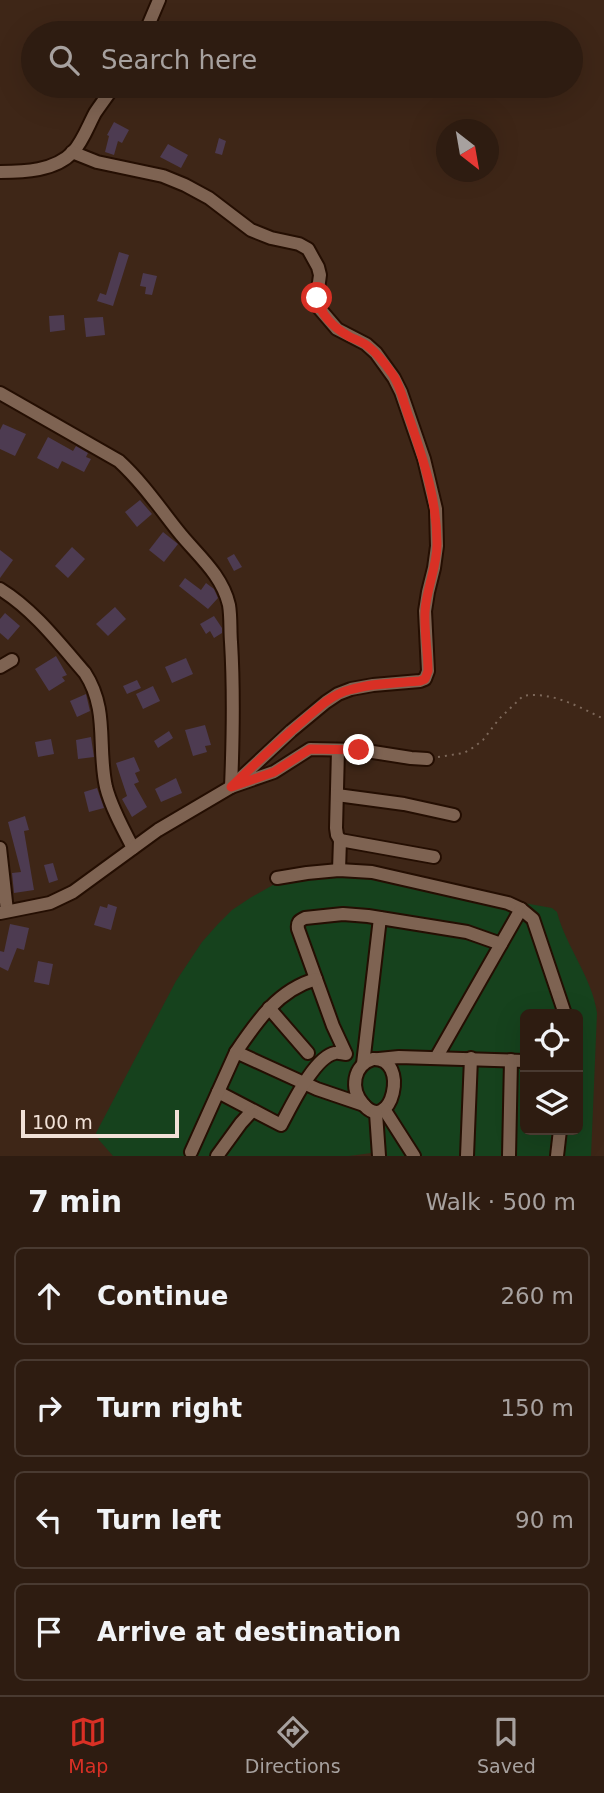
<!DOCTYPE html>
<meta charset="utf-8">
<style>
:root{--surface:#2e1c11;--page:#3a291f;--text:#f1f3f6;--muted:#a7a19f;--line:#493a31;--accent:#d93025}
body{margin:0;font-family:"DejaVu Sans",sans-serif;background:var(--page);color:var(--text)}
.controls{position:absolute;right:21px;bottom:21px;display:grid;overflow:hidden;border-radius:10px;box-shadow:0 7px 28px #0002}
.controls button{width:63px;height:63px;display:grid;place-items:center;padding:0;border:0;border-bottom:2px solid var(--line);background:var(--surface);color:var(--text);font:35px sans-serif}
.compass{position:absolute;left:436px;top:119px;width:63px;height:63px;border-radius:50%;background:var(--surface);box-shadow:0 7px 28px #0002;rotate:149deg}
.scale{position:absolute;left:21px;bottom:18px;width:158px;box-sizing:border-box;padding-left:7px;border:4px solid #f1e1d7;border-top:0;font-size:19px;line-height:24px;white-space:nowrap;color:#f1e1d7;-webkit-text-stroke:5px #3e2617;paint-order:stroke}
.stop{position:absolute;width:21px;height:21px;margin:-16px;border:5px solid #d93025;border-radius:50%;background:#fff}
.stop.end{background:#d93025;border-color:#fff;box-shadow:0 2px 7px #0008}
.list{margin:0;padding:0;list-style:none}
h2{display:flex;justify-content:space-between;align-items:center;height:91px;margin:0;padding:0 28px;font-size:30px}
h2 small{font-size:23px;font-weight:400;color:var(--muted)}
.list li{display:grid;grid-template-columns:46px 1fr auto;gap:21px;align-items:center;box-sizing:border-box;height:98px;margin:0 14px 14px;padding:0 14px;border:2px solid var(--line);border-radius:10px}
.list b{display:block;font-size:26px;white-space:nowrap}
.list em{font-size:23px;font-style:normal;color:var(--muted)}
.icon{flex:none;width:38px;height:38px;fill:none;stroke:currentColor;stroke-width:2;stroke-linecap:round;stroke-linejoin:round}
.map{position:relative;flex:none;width:604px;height:1156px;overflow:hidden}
.search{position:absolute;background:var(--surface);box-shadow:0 7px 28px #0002;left:21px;right:21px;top:21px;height:77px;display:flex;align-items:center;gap:18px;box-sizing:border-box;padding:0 24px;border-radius:38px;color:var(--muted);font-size:26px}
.sheet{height:539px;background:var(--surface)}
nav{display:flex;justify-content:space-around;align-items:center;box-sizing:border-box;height:98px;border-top:2px solid var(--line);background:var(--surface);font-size:19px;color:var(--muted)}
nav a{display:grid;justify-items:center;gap:4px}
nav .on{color:var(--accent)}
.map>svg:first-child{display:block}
</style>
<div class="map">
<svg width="604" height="1156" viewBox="0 0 604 1156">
<rect width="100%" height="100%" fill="#3e2617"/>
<!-- green -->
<path fill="#16421d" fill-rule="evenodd" d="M358 874 552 908 557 912C566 947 592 977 597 1013L591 1156H387L386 1151 349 1156H113L99 1140 96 1133 176 981 202 942 218 924 232 910 250 898 280 881ZM525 1014H578V1130H525Z"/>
<!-- building -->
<g fill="#4d3b51">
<polygon points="114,122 129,130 122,143 118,141 114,155 105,152 109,136 107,135"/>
<polygon points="219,138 226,141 222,155 215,153"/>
<polygon points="168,144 188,155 181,168 160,157"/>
<polygon points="119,252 129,255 113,306 97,301 100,293 106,295"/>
<polygon points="143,273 157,276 152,295 145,294 146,287 140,286"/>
<polygon points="64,315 65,330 50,332 49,316"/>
<polygon points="103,317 105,335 86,337 84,318"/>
<polygon points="3,424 26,434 15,456 0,449 0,430"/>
<polygon points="48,437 73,451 76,446 88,453 86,457 91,459 84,472 62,461 58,469 37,458"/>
<polygon points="140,500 152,514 137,527 125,512"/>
<polygon points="163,532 178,544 164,562 149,550"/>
<polygon points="72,547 85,559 68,578 55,566"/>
<polygon points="0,550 13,560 0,578"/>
<polygon points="234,554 242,567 234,571 227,558"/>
<polygon points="185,578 201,590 206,583 214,589 218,598 208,609 179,586"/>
<polygon points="115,607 126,619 108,636 96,624"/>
<polygon points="5,613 20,626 8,640 0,633 0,619"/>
<polygon points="214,616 222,628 222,633 214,638 210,631 206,634 200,624"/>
<polygon points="56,656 67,675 62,677 65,681 49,691 35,669"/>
<polygon points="186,658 193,674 172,683 165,667"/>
<polygon points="137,680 141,688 127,694 123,686"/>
<polygon points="153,686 160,701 143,709 136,694"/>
<polygon points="86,694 90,711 77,717 70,701"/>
<polygon points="205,725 211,745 205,746 207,752 193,756 185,730"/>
<polygon points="169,731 173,738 158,748 154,741"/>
<polygon points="91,737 94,757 78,759 76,740"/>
<polygon points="51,739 54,754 38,757 35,742"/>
<polygon points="134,757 140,771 135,773 139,782 134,784 147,807 132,817 122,799 127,796 116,763"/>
<polygon points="176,778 182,793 161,802 155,789"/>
<polygon points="97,788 104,808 89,812 84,792"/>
<polygon points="25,816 29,830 24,831 34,890 14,893 12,873 21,872 8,822"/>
<polygon points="53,863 58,880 49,883 44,865"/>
<polygon points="108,904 117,907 111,930 94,925 100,906 107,908"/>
<polygon points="10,924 29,928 24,950 17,948 8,971 0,967 0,951 4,952"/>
<polygon points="38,961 53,964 49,985 34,982"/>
</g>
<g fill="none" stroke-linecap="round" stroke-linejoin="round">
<defs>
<g id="minor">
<polyline points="145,33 159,0"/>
<path d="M0 172C24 172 55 171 73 152 83 141 88 126 95 113 101 104 108 95 114 86"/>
<path d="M0 393 119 461C142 482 159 507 178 531 196 554 222 574 229 605 231 617 230 630 231 642 234 691 233 739 231 787L274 772 310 749 360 750 411 758 427 759"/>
<path d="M0 589C34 610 59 643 85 673 109 710 97 747 106 787 111 807 123 829 133 848"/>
<polyline points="0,667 12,660"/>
<polyline points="338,750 336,828 337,835 340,840"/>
<polyline points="337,795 404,804 454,815"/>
<polyline points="0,848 7,911"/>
<polyline points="339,870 340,840 434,857"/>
<polyline points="277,878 307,873 339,870 372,872 508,903 521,909"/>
<polyline points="0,913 50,903 73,892 158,830 231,787 291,731 326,702 338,694 351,689 373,685 420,681 425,679 428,671 425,611 428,592 434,568 437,546 436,509 424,459 401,392 394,378 376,353 366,344 337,329 319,308 317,297 320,275 318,267 308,249 299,244 271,238 251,230 209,198 185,185 163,176 97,162 72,152"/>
<polyline points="269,1008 308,1053"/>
<polyline points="236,1052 317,1089 364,1105"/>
<polyline points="436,1058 521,909 533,919 565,1014"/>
<path d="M373 1059C411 1057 391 1137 363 1104 350 1089 353 1065 373 1059Z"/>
<polyline points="379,1059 399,1057 525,1061"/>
<polyline points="363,1064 380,918"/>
<path d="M218 1092 281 1125C291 1107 314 1057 335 1053 339 1052 343 1054 346 1054L333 1026 298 929C297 922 299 921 305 918L343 914 368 916 467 932 501 944"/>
<polyline points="384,1109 414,1156"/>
<polyline points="376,1113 379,1156"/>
<path d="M191 1152 236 1052C257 1021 278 990 316 979"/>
<polyline points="217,1156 241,1123 252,1111"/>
<polyline points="467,1156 471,1058"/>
<polyline points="509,1156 511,1060"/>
<polyline points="557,1156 560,1130"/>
</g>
</defs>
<!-- minor casing -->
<use href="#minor" stroke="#240e02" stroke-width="16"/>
<!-- path -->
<path stroke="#7d685a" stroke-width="2" stroke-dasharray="2 5" stroke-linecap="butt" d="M438 757 464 753 474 747 483 740 499 719 523 696C552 691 579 707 604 719"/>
<!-- minor -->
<use href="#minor" stroke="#7e6352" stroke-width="12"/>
</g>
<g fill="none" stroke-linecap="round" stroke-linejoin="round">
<!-- route -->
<path stroke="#d93025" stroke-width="9" d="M317 298C321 316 334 328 350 337 356 340 363 342 369 347 378 354 386 365 393 375 402 389 404 405 410 420 424 462 437 499 437 544 437 568 426 589 425 612 424 632 428 651 428 671L425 679 420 681C397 683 372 683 349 690 331 695 318 708 304 720 279 741 255 764 231 787L274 772 310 749 359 750"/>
</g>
</svg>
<div class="controls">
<button><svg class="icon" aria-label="locate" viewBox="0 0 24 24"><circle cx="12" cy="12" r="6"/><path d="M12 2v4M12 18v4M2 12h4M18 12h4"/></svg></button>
<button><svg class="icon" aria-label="layers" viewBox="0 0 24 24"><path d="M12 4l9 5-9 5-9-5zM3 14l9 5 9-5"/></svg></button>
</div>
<svg class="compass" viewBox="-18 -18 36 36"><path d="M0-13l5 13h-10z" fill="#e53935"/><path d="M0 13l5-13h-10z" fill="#a7a19f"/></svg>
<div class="scale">100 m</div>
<div class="stop" style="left:317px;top:298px"></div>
<div class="stop end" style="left:359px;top:750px"></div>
<div class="search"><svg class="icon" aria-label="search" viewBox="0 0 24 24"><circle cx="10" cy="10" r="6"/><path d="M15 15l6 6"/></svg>Search here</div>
</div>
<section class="sheet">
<h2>7 min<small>Walk · 500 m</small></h2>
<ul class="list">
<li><svg class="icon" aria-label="ahead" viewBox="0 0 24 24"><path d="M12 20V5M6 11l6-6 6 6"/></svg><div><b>Continue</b></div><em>260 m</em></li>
<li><svg class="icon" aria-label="right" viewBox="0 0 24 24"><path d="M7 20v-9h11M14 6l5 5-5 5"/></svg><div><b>Turn right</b></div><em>150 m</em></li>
<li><svg class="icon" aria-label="left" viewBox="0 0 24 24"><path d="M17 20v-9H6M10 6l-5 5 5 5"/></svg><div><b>Turn left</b></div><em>90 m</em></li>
<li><svg class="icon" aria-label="arrive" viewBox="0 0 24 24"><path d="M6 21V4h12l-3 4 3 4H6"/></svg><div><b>Arrive at destination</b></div></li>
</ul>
</section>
<nav>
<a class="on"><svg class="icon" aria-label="map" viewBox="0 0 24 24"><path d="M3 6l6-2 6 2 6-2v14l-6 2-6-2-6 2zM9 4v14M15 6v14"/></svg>Map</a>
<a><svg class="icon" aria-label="directions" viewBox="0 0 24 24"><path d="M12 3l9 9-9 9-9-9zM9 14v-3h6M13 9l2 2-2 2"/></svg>Directions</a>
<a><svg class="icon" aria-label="saved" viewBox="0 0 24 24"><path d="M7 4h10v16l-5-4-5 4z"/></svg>Saved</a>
</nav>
